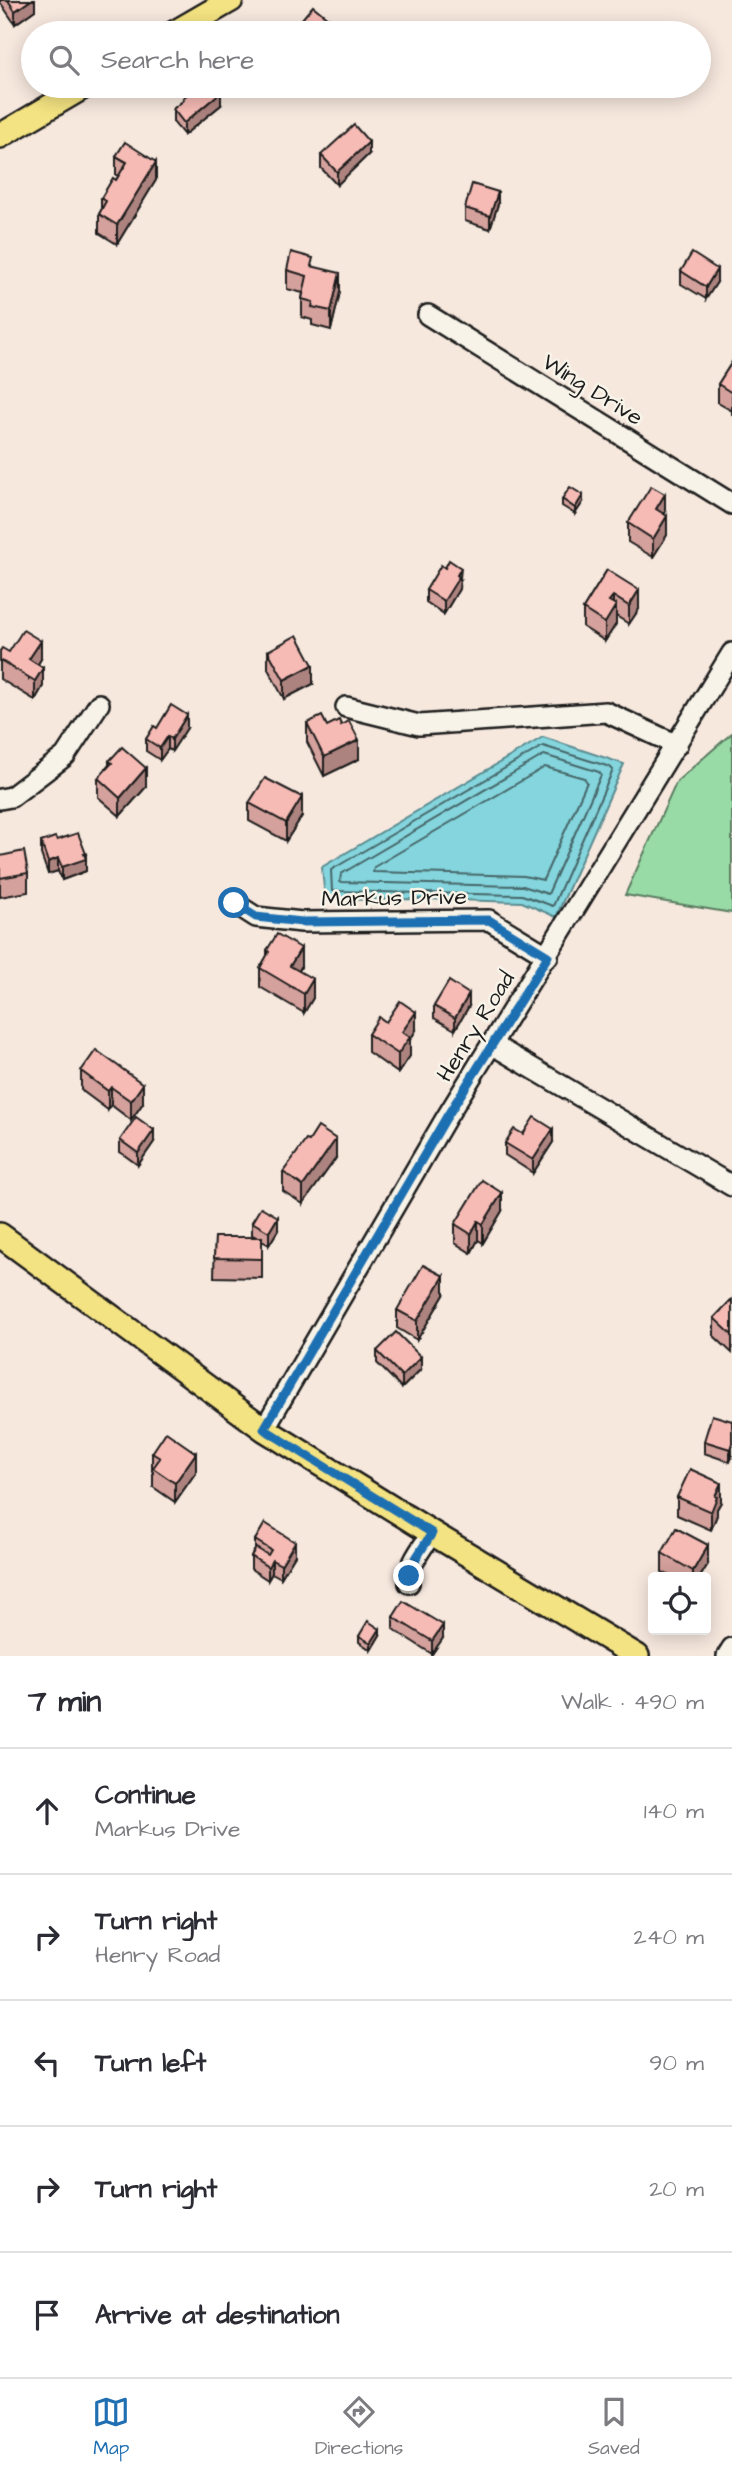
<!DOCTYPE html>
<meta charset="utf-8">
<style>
:root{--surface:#fff;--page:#f2f2f3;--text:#2b2b33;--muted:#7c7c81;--line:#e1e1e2;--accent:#1f6fb2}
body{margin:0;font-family:"Architects Daughter",sans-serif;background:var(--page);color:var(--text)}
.controls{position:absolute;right:21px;bottom:21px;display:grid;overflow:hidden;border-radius:7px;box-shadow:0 4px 18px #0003}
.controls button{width:63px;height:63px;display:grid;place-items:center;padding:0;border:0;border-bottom:2px solid var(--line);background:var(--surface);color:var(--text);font:35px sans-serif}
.stop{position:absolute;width:21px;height:21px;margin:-16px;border:5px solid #1f6fb2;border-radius:50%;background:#fff}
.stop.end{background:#1f6fb2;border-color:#fff;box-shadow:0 2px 7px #0008}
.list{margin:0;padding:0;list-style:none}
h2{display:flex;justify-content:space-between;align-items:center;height:91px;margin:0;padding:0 28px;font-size:30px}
h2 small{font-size:23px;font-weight:400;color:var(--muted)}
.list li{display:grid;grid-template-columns:46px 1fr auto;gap:21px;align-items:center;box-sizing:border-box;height:126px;padding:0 28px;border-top:2px solid var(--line)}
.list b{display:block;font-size:26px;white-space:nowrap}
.list p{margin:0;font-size:23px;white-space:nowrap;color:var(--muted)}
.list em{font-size:23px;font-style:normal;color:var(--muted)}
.icon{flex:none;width:38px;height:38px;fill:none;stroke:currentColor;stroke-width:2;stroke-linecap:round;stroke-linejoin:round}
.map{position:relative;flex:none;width:732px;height:1656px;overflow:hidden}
.search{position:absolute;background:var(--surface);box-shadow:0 4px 18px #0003;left:21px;right:21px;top:21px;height:77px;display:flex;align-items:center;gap:18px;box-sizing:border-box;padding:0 24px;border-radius:38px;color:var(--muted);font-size:26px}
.sheet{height:721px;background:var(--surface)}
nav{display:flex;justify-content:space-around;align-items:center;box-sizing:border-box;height:98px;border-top:2px solid var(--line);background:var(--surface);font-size:19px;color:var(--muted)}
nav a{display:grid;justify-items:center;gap:4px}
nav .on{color:var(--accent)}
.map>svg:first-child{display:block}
</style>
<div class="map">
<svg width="732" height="1656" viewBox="0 0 732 1656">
<rect width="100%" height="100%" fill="#f7e8de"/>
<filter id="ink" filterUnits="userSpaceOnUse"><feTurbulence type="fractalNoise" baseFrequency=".0143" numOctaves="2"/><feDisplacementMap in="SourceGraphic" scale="14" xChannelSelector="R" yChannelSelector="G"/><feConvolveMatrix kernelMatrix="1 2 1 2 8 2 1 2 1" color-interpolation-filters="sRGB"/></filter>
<g filter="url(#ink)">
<!-- green -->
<polygon fill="#99dba6" stroke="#5a7c61" stroke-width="2" points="732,733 732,913 625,895 677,781"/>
<!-- water -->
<polygon fill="#84d5dd" stroke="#5a8b90" stroke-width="2" points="543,737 624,764 556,917 522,902 425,899 325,900 322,867"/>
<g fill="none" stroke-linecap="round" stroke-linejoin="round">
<!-- shore -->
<g stroke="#466669" stroke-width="2">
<polygon points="543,746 610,767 613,770 553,906 522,895 332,891 331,870"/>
<polygon points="544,755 599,772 601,775 548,894 523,886 340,882 341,874"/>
<polygon points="545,767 584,778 587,782 543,880 524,876 373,872 374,867"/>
</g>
<defs>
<g id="minor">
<polyline points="428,315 732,504"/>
<polyline points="346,707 419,725 606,712 677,745"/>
<polyline points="0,799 11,797 65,756 99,704"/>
<polyline points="234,903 256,917 302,922 489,920 548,956"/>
<polyline points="493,1045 732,1186"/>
<polyline points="264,1429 446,1118 732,653"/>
<path d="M409 1583C408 1564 422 1548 432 1533"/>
<polyline points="727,1656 732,1648"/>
</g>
<g id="major">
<polyline points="174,33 231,0"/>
<polyline points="0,136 85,86"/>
<polyline points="0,1235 264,1429 432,1533 637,1656"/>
</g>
</defs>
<!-- minor casing -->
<use href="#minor" stroke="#1c1c1c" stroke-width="24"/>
<!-- major casing -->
<use href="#major" stroke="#1c1c1c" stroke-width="28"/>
<!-- minor -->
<use href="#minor" stroke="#f7f3e8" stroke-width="19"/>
<!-- major -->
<use href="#major" stroke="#f4e382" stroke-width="23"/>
</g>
<!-- wall -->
<g fill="#d4a19c" stroke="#1c1c1c" stroke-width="2">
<polygon points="0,0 35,0 35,10 15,24 0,2"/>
<polygon points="183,98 221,105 184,135 173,122 173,109 183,101"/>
<polygon points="369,154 337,185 321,168 321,155"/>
<polygon points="116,156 156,180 117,244 99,233 99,214 101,211 101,198 119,176 116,175"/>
<polygon points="498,204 490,229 465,221 465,208"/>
<polygon points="313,267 340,292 331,330 312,325 312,320 302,317 302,299 303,293 287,289 287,270"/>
<polygon points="681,271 717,282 706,299 681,284"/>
<polygon points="732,362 732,416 732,411 718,403 718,384"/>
<polygon points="562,499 583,502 575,514 562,506"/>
<polygon points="665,513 664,514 667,535 653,557 628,542 628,523"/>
<polygon points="607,570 639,609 629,624 616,616 616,624 605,641 583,627 583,609"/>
<polygon points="461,580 459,583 459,589 444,614 426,602 426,590"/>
<polygon points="0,651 41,659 38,664 43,686 35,700 0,679"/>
<polygon points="268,651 313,684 284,699 268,669"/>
<polygon points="307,723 327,726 341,725 359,759 324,776 307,742"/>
<polygon points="157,728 187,728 172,751 168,749 160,760 146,751 146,739"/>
<polygon points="109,761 146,787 120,816 98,797 98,778 109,765"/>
<polygon points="249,803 302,816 286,841 249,821"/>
<polygon points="57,840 86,866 86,871 62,880 58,871 48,874 41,854 41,842"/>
<polygon points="0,856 28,873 28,892 0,897"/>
<polygon points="267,950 301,967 299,971 313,998 304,1013 260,987 260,968 267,956"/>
<polygon points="434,1006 469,1006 455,1030 434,1018"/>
<polygon points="386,1022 416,1030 410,1040 410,1056 398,1073 368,1052 368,1034"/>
<polygon points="81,1071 143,1103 131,1120 111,1105 108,1110 81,1090"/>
<polygon points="523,1134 553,1142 533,1173 505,1155 505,1143"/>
<polygon points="120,1140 154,1142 138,1165 120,1152"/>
<polygon points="309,1141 336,1158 303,1204 283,1191 283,1172"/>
<polygon points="502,1211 483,1243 478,1240 471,1253 455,1243 455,1224"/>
<polygon points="252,1222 278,1230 269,1245 262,1241 262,1278 214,1277 215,1237 256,1237 252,1235"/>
<polygon points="444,1295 417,1340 397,1328 397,1310"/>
<polygon points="732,1299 732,1353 714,1336 714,1318"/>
<polygon points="377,1351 421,1369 402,1388 377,1363"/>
<polygon points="732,1421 732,1455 730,1462 704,1453 704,1441"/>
<polygon points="152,1453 196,1472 175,1502 153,1487 153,1472 152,1471"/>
<polygon points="677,1497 721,1502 717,1509 717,1515 711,1530 677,1515"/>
<polygon points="255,1540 295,1555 281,1578 272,1573 268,1580 251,1569 251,1556 255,1550"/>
<polygon points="662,1553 708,1564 700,1577 672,1577 662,1572"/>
<polygon points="393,1617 443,1638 432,1654 393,1629"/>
<polygon points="380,1635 371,1650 359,1642 359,1636"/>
</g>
<!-- shaded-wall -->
<g fill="#ad837f" stroke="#1c1c1c" stroke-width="2">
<polygon points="31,0 35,0 35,10 15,24 15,11"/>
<polygon points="329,19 329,33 318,33"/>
<polygon points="221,92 221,105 184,135 184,123"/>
<polygon points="369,142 369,154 337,185 337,172"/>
<polygon points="156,162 156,180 117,244 117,225"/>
<polygon points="498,192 498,204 490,229 490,216"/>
<polygon points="717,269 717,282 706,299 706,287"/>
<polygon points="340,273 340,292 331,330 331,311"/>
<polygon points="665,494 665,513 656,528 656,509"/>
<polygon points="583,495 583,502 575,514 575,508"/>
<polygon points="667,516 667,535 653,557 653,539"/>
<polygon points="461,568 459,589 444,614 444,601"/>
<polygon points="639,590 639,609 629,624 629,606"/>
<polygon points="613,596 613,610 616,605 616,624 605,641 605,623 609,601"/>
<polygon points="41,641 41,659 29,678 29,659"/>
<polygon points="313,665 313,684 284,699 284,680"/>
<polygon points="43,668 43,686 35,700 35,681"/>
<polygon points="187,715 187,728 172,751 172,739"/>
<polygon points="168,736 168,749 160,760 160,748"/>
<polygon points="359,740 359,759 324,776 324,757"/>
<polygon points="146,768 146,787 120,816 120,798"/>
<polygon points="302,797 302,816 286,841 286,823"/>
<polygon points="86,854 86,871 62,880 62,867"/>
<polygon points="58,858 58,871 48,874 48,862"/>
<polygon points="301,948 301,967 290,985 290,966"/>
<polygon points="313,979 313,998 304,1013 304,994"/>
<polygon points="469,994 469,1006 455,1030 455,1018"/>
<polygon points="416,1012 416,1030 410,1040 410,1056 398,1073 398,1054 402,1032"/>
<polygon points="143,1084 143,1103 131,1120 131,1101"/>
<polygon points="111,1087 111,1105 108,1110 108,1091"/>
<polygon points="553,1129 553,1142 533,1173 533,1160"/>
<polygon points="154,1130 154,1142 138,1165 138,1153"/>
<polygon points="336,1139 336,1158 303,1204 303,1186"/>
<polygon points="502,1193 502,1211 483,1243 483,1224"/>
<polygon points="278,1217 278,1230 269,1245 269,1232"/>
<polygon points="478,1221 478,1240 471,1253 471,1234"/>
<polygon points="444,1276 444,1295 417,1340 417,1321"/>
<polygon points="421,1357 421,1369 402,1388 402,1376"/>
<polygon points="732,1443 732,1455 730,1462 730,1449"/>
<polygon points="196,1453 196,1472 175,1502 175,1483"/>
<polygon points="721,1483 721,1502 717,1509 717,1515 711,1530 711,1512 715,1496"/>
<polygon points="295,1542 295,1555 281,1578 281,1565"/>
<polygon points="708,1545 708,1564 700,1577 693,1577 693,1571"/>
<polygon points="272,1560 272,1573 268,1580 268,1567"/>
<polygon points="443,1625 443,1638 432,1654 432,1641"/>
<polygon points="380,1629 380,1635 371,1650 371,1643"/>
</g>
<!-- building -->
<g fill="#f7bbb5" stroke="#1c1c1c" stroke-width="2">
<polygon points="8,0 31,0 15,11"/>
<polygon points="313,6 329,19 318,33 290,33"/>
<polygon points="197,86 216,86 221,92 184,123 173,109 184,100 183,98"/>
<polygon points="354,125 369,142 337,172 321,155"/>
<polygon points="125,142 156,162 117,225 99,214 106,201 101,198 113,178 116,180 127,162 116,156"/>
<polygon points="472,184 498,192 490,216 465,208"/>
<polygon points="291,252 313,258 311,266 340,273 331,311 312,307 313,302 302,299 307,276 287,270"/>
<polygon points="692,253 717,269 706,287 681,271"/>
<polygon points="732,362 732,393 718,384"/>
<polygon points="651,486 665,494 656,509 667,516 653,539 628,523"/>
<polygon points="570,487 583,495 575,508 562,499"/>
<polygon points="449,560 461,568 457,575 459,577 444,601 426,590 441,565 445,568"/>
<polygon points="607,570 639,590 629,606 613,596 609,601 616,605 605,623 583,609"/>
<polygon points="23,630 41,641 29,659 43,668 35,681 0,660 0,651 2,648 9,652"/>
<polygon points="297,635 313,665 284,680 268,651"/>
<polygon points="171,705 187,715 172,739 168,736 160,748 146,739 154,726 157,728"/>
<polygon points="322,716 327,726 339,720 341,725 349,721 359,740 324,757 307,723"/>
<polygon points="122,747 146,768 120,798 98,778 112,763 109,761"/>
<polygon points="265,778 302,797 286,823 249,803"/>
<polygon points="78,833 86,854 84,854 86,859 62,867 58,858 48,862 41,842 55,837 57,840"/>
<polygon points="24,851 28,873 0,878 0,856"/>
<polygon points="277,934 301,948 290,966 313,979 304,994 260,968 269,952 267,950"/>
<polygon points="449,981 469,994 455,1018 434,1006"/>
<polygon points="400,1001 416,1012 402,1032 410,1037 398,1054 368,1034 379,1017 386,1022"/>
<polygon points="96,1050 143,1084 131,1101 111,1087 108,1091 81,1071"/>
<polygon points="136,1117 154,1130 138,1153 120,1140"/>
<polygon points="534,1117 553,1129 533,1160 505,1143 514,1129 523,1134"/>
<polygon points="318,1127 336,1139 303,1186 283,1172 306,1140 309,1141"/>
<polygon points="482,1180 502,1193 483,1224 478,1221 471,1234 455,1224"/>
<polygon points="261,1207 278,1217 269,1232 252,1222"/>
<polygon points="215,1237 262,1237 262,1259 214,1258"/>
<polygon points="423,1265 444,1276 417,1321 397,1310"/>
<polygon points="732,1299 732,1335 714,1318"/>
<polygon points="396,1332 421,1357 402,1376 377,1351"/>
<polygon points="712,1415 732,1421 732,1443 730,1449 704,1441"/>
<polygon points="166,1432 196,1453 175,1483 153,1468 160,1458 152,1453"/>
<polygon points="690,1469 721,1483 715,1496 717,1497 711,1512 677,1497"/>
<polygon points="265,1523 295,1542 281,1565 272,1560 268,1567 251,1556 256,1548 268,1555 271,1550 255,1540"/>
<polygon points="676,1528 708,1545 693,1571 662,1553"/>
<polygon points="403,1601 443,1625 432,1641 393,1617"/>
<polygon points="368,1621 380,1629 371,1643 359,1636"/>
</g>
</g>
<g fill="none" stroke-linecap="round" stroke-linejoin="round" filter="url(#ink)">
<!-- route -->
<polyline stroke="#1f6fb2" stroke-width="9" points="234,903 256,917 302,922 489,920 548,956 446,1118 264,1429 432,1533 415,1560 409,1576"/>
</g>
<g text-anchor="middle" stroke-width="5" stroke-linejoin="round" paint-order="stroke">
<!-- street labels -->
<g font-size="23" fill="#1c1c1c" stroke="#f7f3e8">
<text transform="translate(593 389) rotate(32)" y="8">Wing Drive</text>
<text transform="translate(394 897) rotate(-1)" y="8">Markus Drive</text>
<text transform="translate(475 1026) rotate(-58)" y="8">Henry Road</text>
</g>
</g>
</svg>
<div class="controls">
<button><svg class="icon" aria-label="locate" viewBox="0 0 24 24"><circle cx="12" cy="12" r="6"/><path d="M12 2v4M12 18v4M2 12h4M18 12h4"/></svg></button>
</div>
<div class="stop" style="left:234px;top:903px"></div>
<div class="stop end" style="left:409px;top:1576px"></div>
<div class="search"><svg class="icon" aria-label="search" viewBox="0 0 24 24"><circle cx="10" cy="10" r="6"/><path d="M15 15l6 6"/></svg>Search here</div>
</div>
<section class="sheet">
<h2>7 min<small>Walk · 490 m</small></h2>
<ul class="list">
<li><svg class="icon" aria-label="ahead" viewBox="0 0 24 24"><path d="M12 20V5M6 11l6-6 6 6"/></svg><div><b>Continue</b><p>Markus Drive</p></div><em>140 m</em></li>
<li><svg class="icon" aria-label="right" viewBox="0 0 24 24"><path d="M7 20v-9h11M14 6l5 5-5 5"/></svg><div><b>Turn right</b><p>Henry Road</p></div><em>240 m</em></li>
<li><svg class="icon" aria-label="left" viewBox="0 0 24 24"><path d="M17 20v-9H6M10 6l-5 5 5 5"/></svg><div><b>Turn left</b></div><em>90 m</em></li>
<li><svg class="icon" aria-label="right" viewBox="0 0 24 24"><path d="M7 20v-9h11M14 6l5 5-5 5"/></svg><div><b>Turn right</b></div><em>20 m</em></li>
<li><svg class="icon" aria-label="arrive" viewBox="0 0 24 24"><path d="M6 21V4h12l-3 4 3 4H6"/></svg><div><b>Arrive at destination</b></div></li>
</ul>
</section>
<nav>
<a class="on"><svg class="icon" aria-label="map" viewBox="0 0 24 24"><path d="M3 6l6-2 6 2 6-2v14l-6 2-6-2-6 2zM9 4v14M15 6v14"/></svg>Map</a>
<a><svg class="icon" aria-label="directions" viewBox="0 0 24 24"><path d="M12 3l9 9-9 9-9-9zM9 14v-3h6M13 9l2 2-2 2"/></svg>Directions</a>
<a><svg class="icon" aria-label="saved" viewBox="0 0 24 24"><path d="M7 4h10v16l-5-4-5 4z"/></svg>Saved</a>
</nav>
